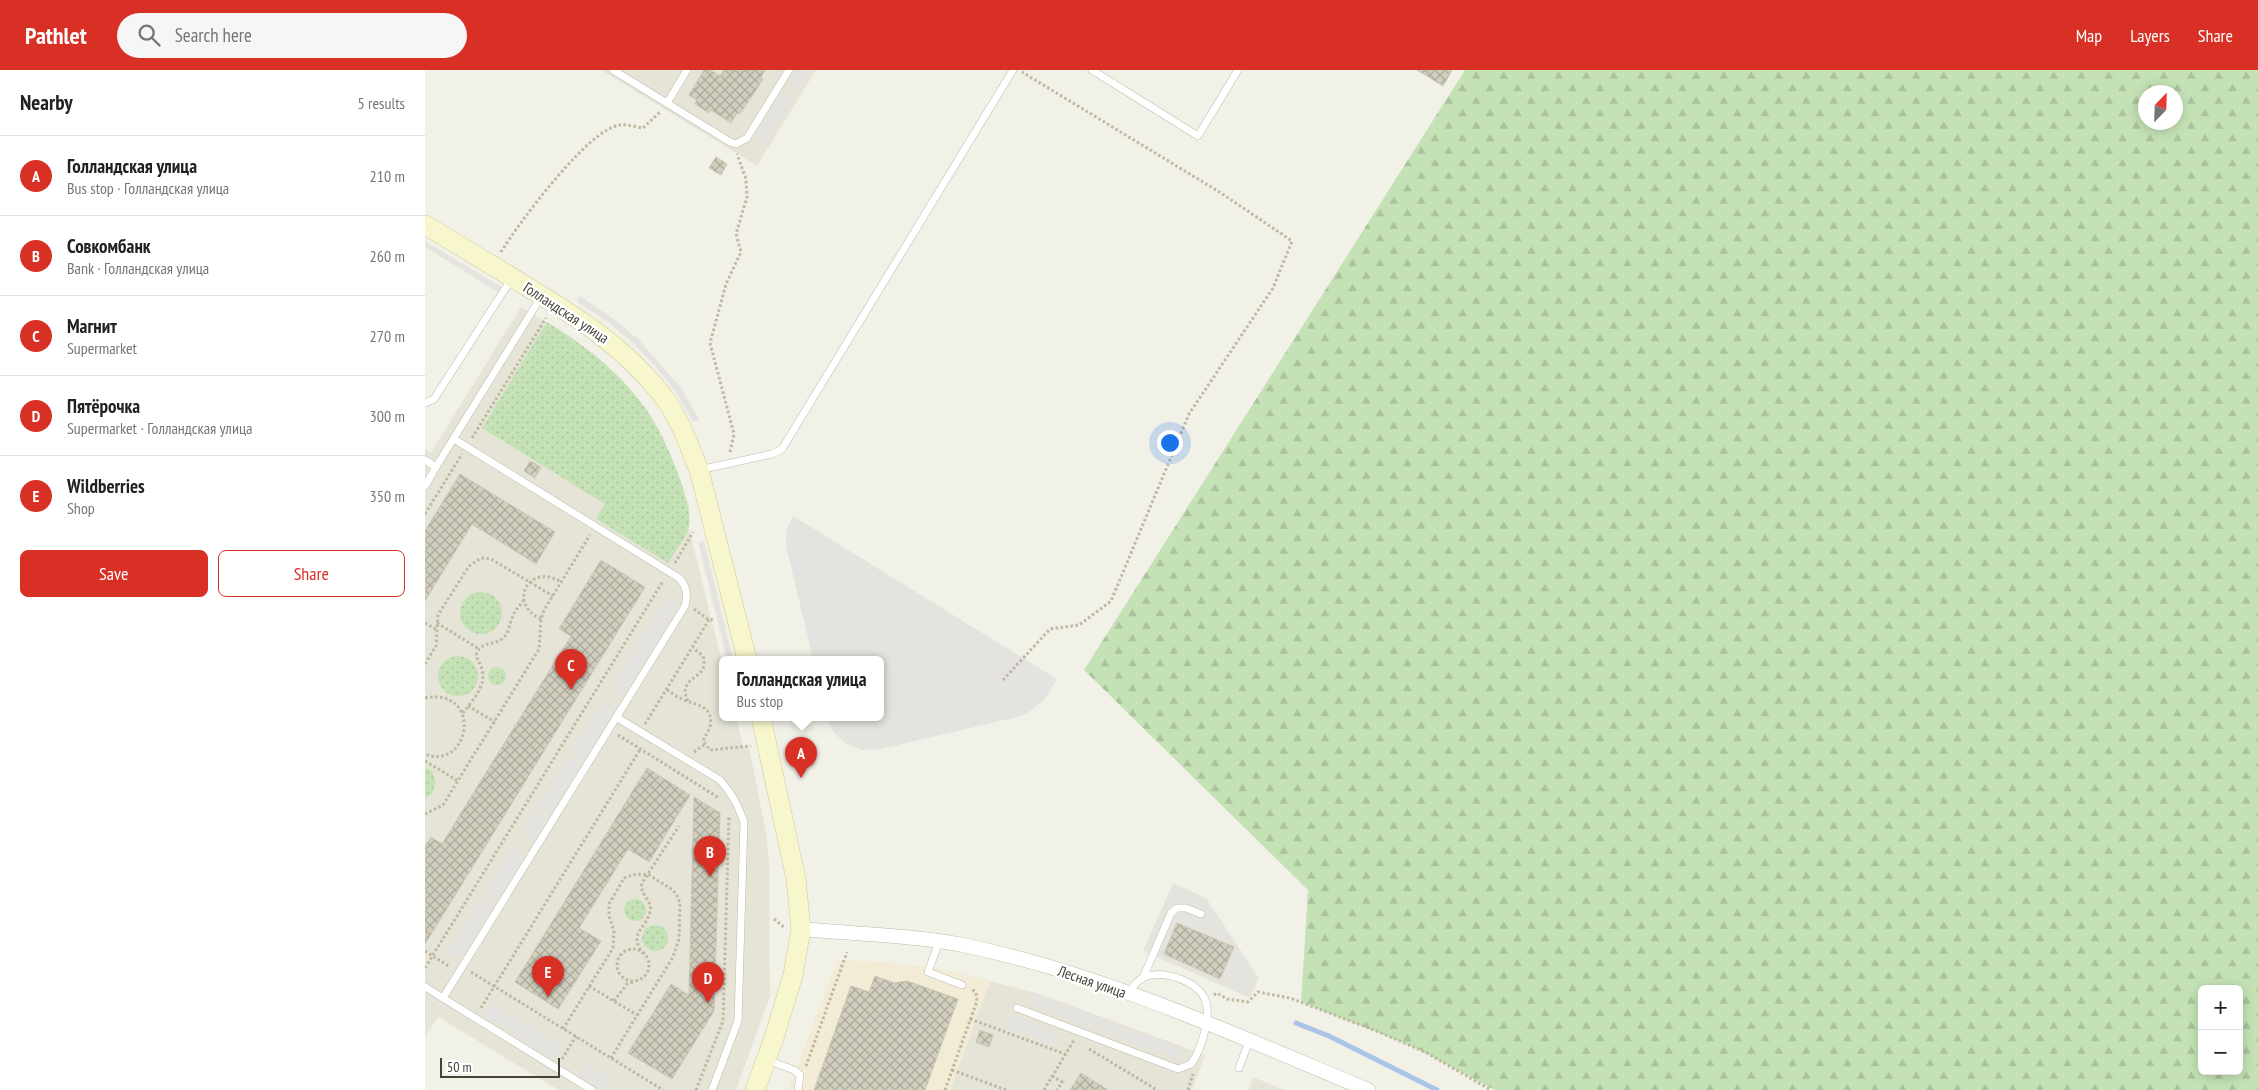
<!DOCTYPE html>
<meta charset="utf-8">
<style>
:root{--surface:#fff;--page:#f6f6f6;--text:#202124;--muted:#757577;--line:#e0e0e0;--accent:#d93025}
body{margin:0;font-family:"PT Sans Narrow",sans-serif;background:var(--page);color:var(--text)}
.controls{position:absolute;right:15px;bottom:15px;display:grid;overflow:hidden;border-radius:8px;box-shadow:0 2px 12px #0003}
.controls button{width:45px;height:45px;display:grid;place-items:center;padding:0;border:0;border-bottom:1px solid var(--line);background:var(--surface);color:var(--text);font:25px sans-serif}
.compass{position:absolute;left:1713px;top:15px;width:45px;height:45px;border-radius:50%;background:var(--surface);box-shadow:0 2px 12px #0003;rotate:23deg}
.scale{position:absolute;left:15px;bottom:12px;width:120px;box-sizing:border-box;padding-left:5px;border:2px solid #454238;border-top:0;font-size:14px;line-height:18px;white-space:nowrap;color:#454238;-webkit-text-stroke:4px #fff;paint-order:stroke}
.you{position:absolute;left:744px;top:372px;width:18px;height:18px;margin:-12px;border:4px solid #fff;border-radius:50%;background:#1a73e8;box-shadow:0 0 0 8px #1a73e833}
.badge{display:grid;place-items:center;width:32px;height:32px;border-radius:50%;background:var(--accent);color:#fff;font-size:16px;font-weight:700}
.pin{position:absolute;translate:-50% -41px;filter:drop-shadow(0 1px 2px #0008)}
.pin::after{content:'';position:absolute;top:26px;width:18px;height:15px;background:inherit;clip-path:polygon(0 0,100% 0,50% 100%)}
.popup{position:absolute;left:294px;top:586px;width:165px;height:65px;box-sizing:border-box;display:grid;place-content:center;border-radius:8px;background:var(--surface);filter:drop-shadow(0 1px 4px #0005);font-size:16px;white-space:nowrap;color:var(--muted)}
.popup b{font-size:19px;color:var(--text)}
.popup::after{content:'';position:absolute;left:50%;top:100%;margin-left:-10px;border:10px solid transparent;border-top-color:var(--surface)}
.list{margin:0;padding:0;list-style:none}
h2{display:flex;justify-content:space-between;align-items:center;height:65px;margin:0;padding:0 20px;font-size:21px}
h2 small{font-size:16px;font-weight:400;color:var(--muted)}
.list li{display:grid;grid-template-columns:32px 1fr auto;gap:15px;align-items:center;box-sizing:border-box;height:80px;padding:0 20px;border-top:1px solid var(--line)}
.list b{display:block;font-size:19px;white-space:nowrap}
.list p{margin:0;font-size:16px;white-space:nowrap;color:var(--muted)}
.list em{font-size:16px;font-style:normal;color:var(--muted)}
.actions{display:flex;gap:10px;padding:15px 20px}
.actions a{flex:1;padding:11px 0;border:1px solid var(--accent);border-radius:8px;text-align:center;font-size:18px;color:var(--accent)}
.actions .main{background:var(--accent);color:#fff}
.icon{flex:none;width:28px;height:28px;fill:none;stroke:currentColor;stroke-width:2;stroke-linecap:round;stroke-linejoin:round}
.map{position:relative;flex:none;width:1833px;height:1020px;overflow:hidden}
header{display:flex;align-items:center;gap:30px;box-sizing:border-box;height:70px;padding:0 25px;background:var(--accent);color:#fff}
header strong{font-size:24px}
nav{display:flex;gap:28px;margin-inline-start:auto;font-size:18px}
.search{width:350px;height:45px;background:var(--page);display:flex;align-items:center;gap:12px;box-sizing:border-box;padding:0 18px;border-radius:28px;color:var(--muted);font-size:19px}
main{display:flex}
aside{flex:1;background:var(--surface)}
.map>svg:first-child{display:block}
</style>
<header>
<strong>Pathlet</strong>
<div class="search"><svg class="icon" aria-label="search" viewBox="0 0 24 24"><circle cx="10" cy="10" r="6"/><path d="M15 15l6 6"/></svg>Search here</div>
<nav><a>Map</a><a>Layers</a><a>Share</a></nav>
</header>
<main>
<aside>
<h2>Nearby<small>5 results</small></h2>
<ul class="list">
<li><span class="badge">A</span><div><b>Голландская улица</b><p>Bus stop · Голландская улица</p></div><em>210 m</em></li>
<li><span class="badge">B</span><div><b>Совкомбанк</b><p>Bank · Голландская улица</p></div><em>260 m</em></li>
<li><span class="badge">C</span><div><b>Магнит</b><p>Supermarket</p></div><em>270 m</em></li>
<li><span class="badge">D</span><div><b>Пятёрочка</b><p>Supermarket · Голландская улица</p></div><em>300 m</em></li>
<li><span class="badge">E</span><div><b>Wildberries</b><p>Shop</p></div><em>350 m</em></li>
</ul>
<div class="actions"><a class="main">Save</a><a>Share</a></div>
</aside>
<div class="map">
<svg width="1833" height="1020" viewBox="0 0 1833 1020">
<defs>
<pattern id="forest-firs" width="22" height="20" patternUnits="userSpaceOnUse" patternTransform="scale(1.25)"><rect width="22" height="20" fill="#c5e2b6"/><path d="M5 1l3.5 6h-7zM16 11l3.5 6h-7z" fill="#abc39d"/></pattern>
<pattern id="park-dots" width="8" height="8" patternUnits="userSpaceOnUse" patternTransform="scale(1.25)"><rect width="8" height="8" fill="#c5e2b6"/><path d="M2 2h.1M6 6h.1" fill="none" stroke="#abc39d" stroke-width="1.8" stroke-linecap="round"/></pattern>
<pattern id="building-cross-hatch" width="8" height="8" patternUnits="userSpaceOnUse" patternTransform="scale(1.25)"><rect width="8" height="8" fill="#d2cfbf"/><path d="M0 0l8 8M0 8l8-8" fill="none" stroke="#acaa9c"/></pattern>
</defs>
<rect width="100%" height="100%" fill="#f2f1e8"/>
<!-- residential -->
<g fill="#e5e4d7">
<polygon points="176,0 391,0 332,96"/>
<polygon points="96,237 147,268 174,288 198,311 222,339 236,363 264,435 263,454 297,593 297,647 311,647 318,677 324,677 341,763 344,792 345,926 311,1020 134,1020 13,947 0,967 0,379 6,383"/>
<polygon points="565,911 615,924 780,985 767,1020 525,1020"/>
<polygon points="828,1007 859,1020 824,1020"/>
</g>
<!-- commercial -->
<polygon fill="#f2ebd6" points="412,890 459,892 522,900 565,911 525,1020 363,1020"/>
<!-- industrial -->
<polygon fill="#e5e3dd" points="748,813 781,828 834,908 825,928 718,881"/>
<!-- forest -->
<path fill="url(#forest-firs)" fill-rule="evenodd" d="M1040 0H1833V1020H1070L989 977 876 932 883 820 659 600ZM1720 22H1750V52H1720ZM1777 919H1814V1001H1777Z"/>
<!-- park -->
<g fill="url(#park-dots)">
<path d="M122 252C191 295 230 335 256 412 260 425 268 448 263 460 258 472 249 483 243 493L171 449 180 434 57 358Z"/>
<circle cx="56" cy="543" r="21"/>
<circle cx="33" cy="606" r="20"/>
<circle cx="72" cy="606" r="9"/>
<polygon points="0,697 7,701 11,713 7,724 0,729"/>
<circle cx="210" cy="840" r="11"/>
<circle cx="230" cy="868" r="13"/>
</g>
<!-- parking -->
<g fill="#e4e3e0">
<polygon points="371,0 387,0 374,20 363,13"/>
<polygon points="357,23 368,30 340,76 329,69"/>
<polygon points="0,171 81,220 78,225 0,177"/>
<polygon points="155,226 187,248 213,269 257,319 274,350 268,352 251,322 231,297 209,274 183,252 151,231"/>
<polygon points="368,446 632,609 619,630 600,645 456,679 438,680 421,674 408,662 402,647 455,647 455,589 388,589 361,476 361,461"/>
<polygon points="279,471 308,589 302,589 273,472"/>
<polygon points="242,527 253,534 222,585 210,578"/>
<polygon points="209,581 220,588 198,624 187,617"/>
<polygon points="177,632 189,639 157,690 146,683"/>
<polygon points="143,687 155,694 123,745 112,738"/>
<polygon points="110,741 121,748 109,769 97,762"/>
<polygon points="88,777 100,783 68,835 57,828"/>
<polygon points="55,831 66,838 34,889 23,882"/>
<polygon points="610,924 666,945 662,956 606,935"/>
<polygon points="65,932 139,977 131,989 57,944"/>
<polygon points="584,944 633,962 628,976 580,956"/>
<polygon points="668,946 757,979 753,990 664,957"/>
<polygon points="160,993 187,1009 180,1020 154,1004"/>
</g>
<g fill="none" stroke-linecap="round" stroke-linejoin="round">
<!-- stream -->
<polyline stroke="#acc3e8" stroke-width="5" points="871,953 904,966 1012,1020"/>
</g>
<!-- building -->
<g fill="url(#building-cross-hatch)" stroke="#ccc7b3">
<polygon points="279,0 285,0 295,6 299,0 340,0 336,7 338,9 329,23 315,44 312,43 306,53 286,40 284,43 270,34 272,30 264,25"/>
<polygon points="992,0 1027,0 1018,16"/>
<polygon points="291,87 302,94 296,105 284,98"/>
<polygon points="105,391 116,397 110,408 99,401"/>
<polygon points="35,404 130,462 111,494 47,454 0,531 0,461"/>
<polygon points="176,490 220,517 0,874 0,776 6,767 17,774 49,722 146,566 134,559"/>
<polygon points="222,698 265,725 224,792 203,779 154,858 176,871 133,939 90,912"/>
<polygon points="269,727 295,743 289,941 247,1009 203,983 246,914 264,925"/>
<polygon points="752,853 809,877 795,909 739,884"/>
<polygon points="450,906 469,913 482,911 533,929 500,1020 389,1020 426,916 444,922"/>
<polygon points="555,960 568,965 564,977 551,972"/>
<polygon points="656,1003 683,1020 645,1020"/>
</g>
<g fill="none" stroke-linecap="round" stroke-linejoin="round">
<defs>
<g id="lane">
<polyline points="188,0 305,72 311,74 322,68 364,0"/>
<polyline points="667,0 773,66 813,0"/>
<polyline points="242,33 262,0"/>
<polyline points="0,333 9,329 87,208"/>
<polyline points="0,390 11,397 0,416"/>
<polyline points="11,397 116,227"/>
<polyline points="274,400 347,384 357,379 588,0"/>
<path d="M191 647 295 710C307 723 313 736 319 752L313 951 287 1020"/>
<polyline points="514,872 503,902 537,915"/>
<polyline points="718,908 746,843 752,838 761,838 776,844"/>
<polyline points="0,917 167,1020"/>
<path d="M18 928 260 536C263 525 262 516 254 508L29 369"/>
<path d="M592 938 753 999 766 994C776 981 787 945 780 929 771 910 738 900 719 907 712 910 708 917 703 924"/>
<polyline points="342,990 369,1000 375,1005 373,1020"/>
<polyline points="814,998 824,971"/>
</g>
<path id="street" d="M376 859C430 864 485 865 538 875 678 904 811 965 943 1020"/>
<g id="secondary">
<path d="M0 155C34 175 68 196 101 216 152 247 201 278 237 325 254 346 264 376 274 400L322 589"/>
<polyline points="330,1020 349,968 368,905 376,859 371,809 336,647"/>
</g>
</defs>
<!-- lane casing -->
<use href="#lane" stroke="#bdbaac" stroke-width="8"/>
<!-- street casing -->
<use href="#street" stroke="#bdbaac" stroke-width="15"/>
<!-- secondary casing -->
<use href="#secondary" stroke="#cdc99d" stroke-width="20"/>
<!-- path -->
<g stroke="#bdb89f" stroke-width="3" stroke-dasharray="2.5 2.5" stroke-linecap="butt">
<path d="M76 182C93 154 164 58 195 55 202 54 211 57 218 58L235 42"/>
<polyline points="47,368 121,248"/>
<polyline points="305,382 309,364 285,273 301,214 316,182 311,164 322,127 321,109 312,84"/>
<polyline points="0,444 37,384"/>
<polyline points="250,493 268,462"/>
<polyline points="269,539 284,550 290,549"/>
<path d="M116 549C81 533 105 492 136 512"/>
<polyline points="0,553 12,560"/>
<polyline points="12,553 54,579"/>
<polyline points="0,594 11,576 13,545 44,496 56,488 66,489 128,526"/>
<polyline points="578,610 625,559 654,555 686,531 764,344 848,218 867,171 796,123 597,2"/>
<path d="M242 620C248 624 255 629 262 631 275 635 289 639 285 657 283 662 280 666 278 671L285 680 326 676"/>
<path d="M0 628C59 617 45 702 0 684"/>
<path d="M263 631C250 605 286 611 278 586L268 578"/>
<polyline points="43,636 70,652"/>
<path d="M38 643C46 632 62 616 57 600 56 595 53 591 51 585 56 571 67 576 77 569 84 564 84 555 87 548 89 541 94 537 98 531"/>
<polyline points="220,654 284,550"/>
<polyline points="193,665 294,728"/>
<polyline points="269,682 279,675"/>
<polyline points="0,691 33,711"/>
<polyline points="0,744 18,735 114,579 116,549 119,540 165,465"/>
<polyline points="349,849 360,858"/>
<circle cx="208" cy="895" r="16"/>
<polyline points="0,881 25,897"/>
<path d="M219 884C202 864 221 859 225 842 228 830 214 825 217 813L254 756"/>
<polyline points="0,898 238,511"/>
<polyline points="46,902 238,1020"/>
<polyline points="164,916 212,945"/>
<polyline points="789,925 792,923 802,929 823,932 833,922 865,928 954,962 1002,983 1066,1020"/>
<polyline points="189,931 202,914 208,912"/>
<polyline points="56,938 216,678"/>
<polyline points="545,949 640,984"/>
<polyline points="138,959 188,878 189,861 184,846 184,834 199,808 211,804 224,805 248,820 252,826 255,833 254,869 248,887 186,988"/>
<polyline points="664,979 732,1020"/>
<polyline points="137,989 151,966"/>
<polyline points="381,996 422,882"/>
<polyline points="527,1000 581,1020"/>
<polyline points="627,1006 637,1012 632,1020"/>
<polyline points="271,1020 298,951 304,746"/>
<polyline points="520,1020 552,931 551,923 546,918"/>
<polyline points="619,1020 649,970"/>
<polyline points="763,1020 768,1004"/>
</g>
<!-- lane -->
<use href="#lane" stroke="#fff" stroke-width="7"/>
<!-- street -->
<use href="#street" stroke="#fff" stroke-width="14"/>
<!-- secondary -->
<use href="#secondary" stroke="#f8f6cc" stroke-width="19"/>
</g>
<g text-anchor="middle" stroke-width="5" stroke-linejoin="round" paint-order="stroke">
<!-- street labels -->
<g font-size="15" fill="#454238" stroke="#fff">
<text transform="translate(141 243) rotate(33)" y="5">Голландская улица</text>
<text transform="translate(667 912) rotate(19)" y="5">Лесная улица</text>
</g>
</g>
</svg>
<div class="controls">
<button>+</button>
<button>−</button>
</div>
<svg class="compass" viewBox="-18 -18 36 36"><path d="M0-13l5 13h-10z" fill="#e53935"/><path d="M0 13l5-13h-10z" fill="#757577"/></svg>
<div class="scale">50 m</div>
<div class="you"></div>
<div class="pin badge" style="left:376px;top:708px">A</div>
<div class="popup"><b>Голландская улица</b>Bus stop</div>
<div class="pin badge" style="left:285px;top:807px">B</div>
<div class="pin badge" style="left:146px;top:620px">C</div>
<div class="pin badge" style="left:283px;top:933px">D</div>
<div class="pin badge" style="left:123px;top:927px">E</div>
</div>
</main>
